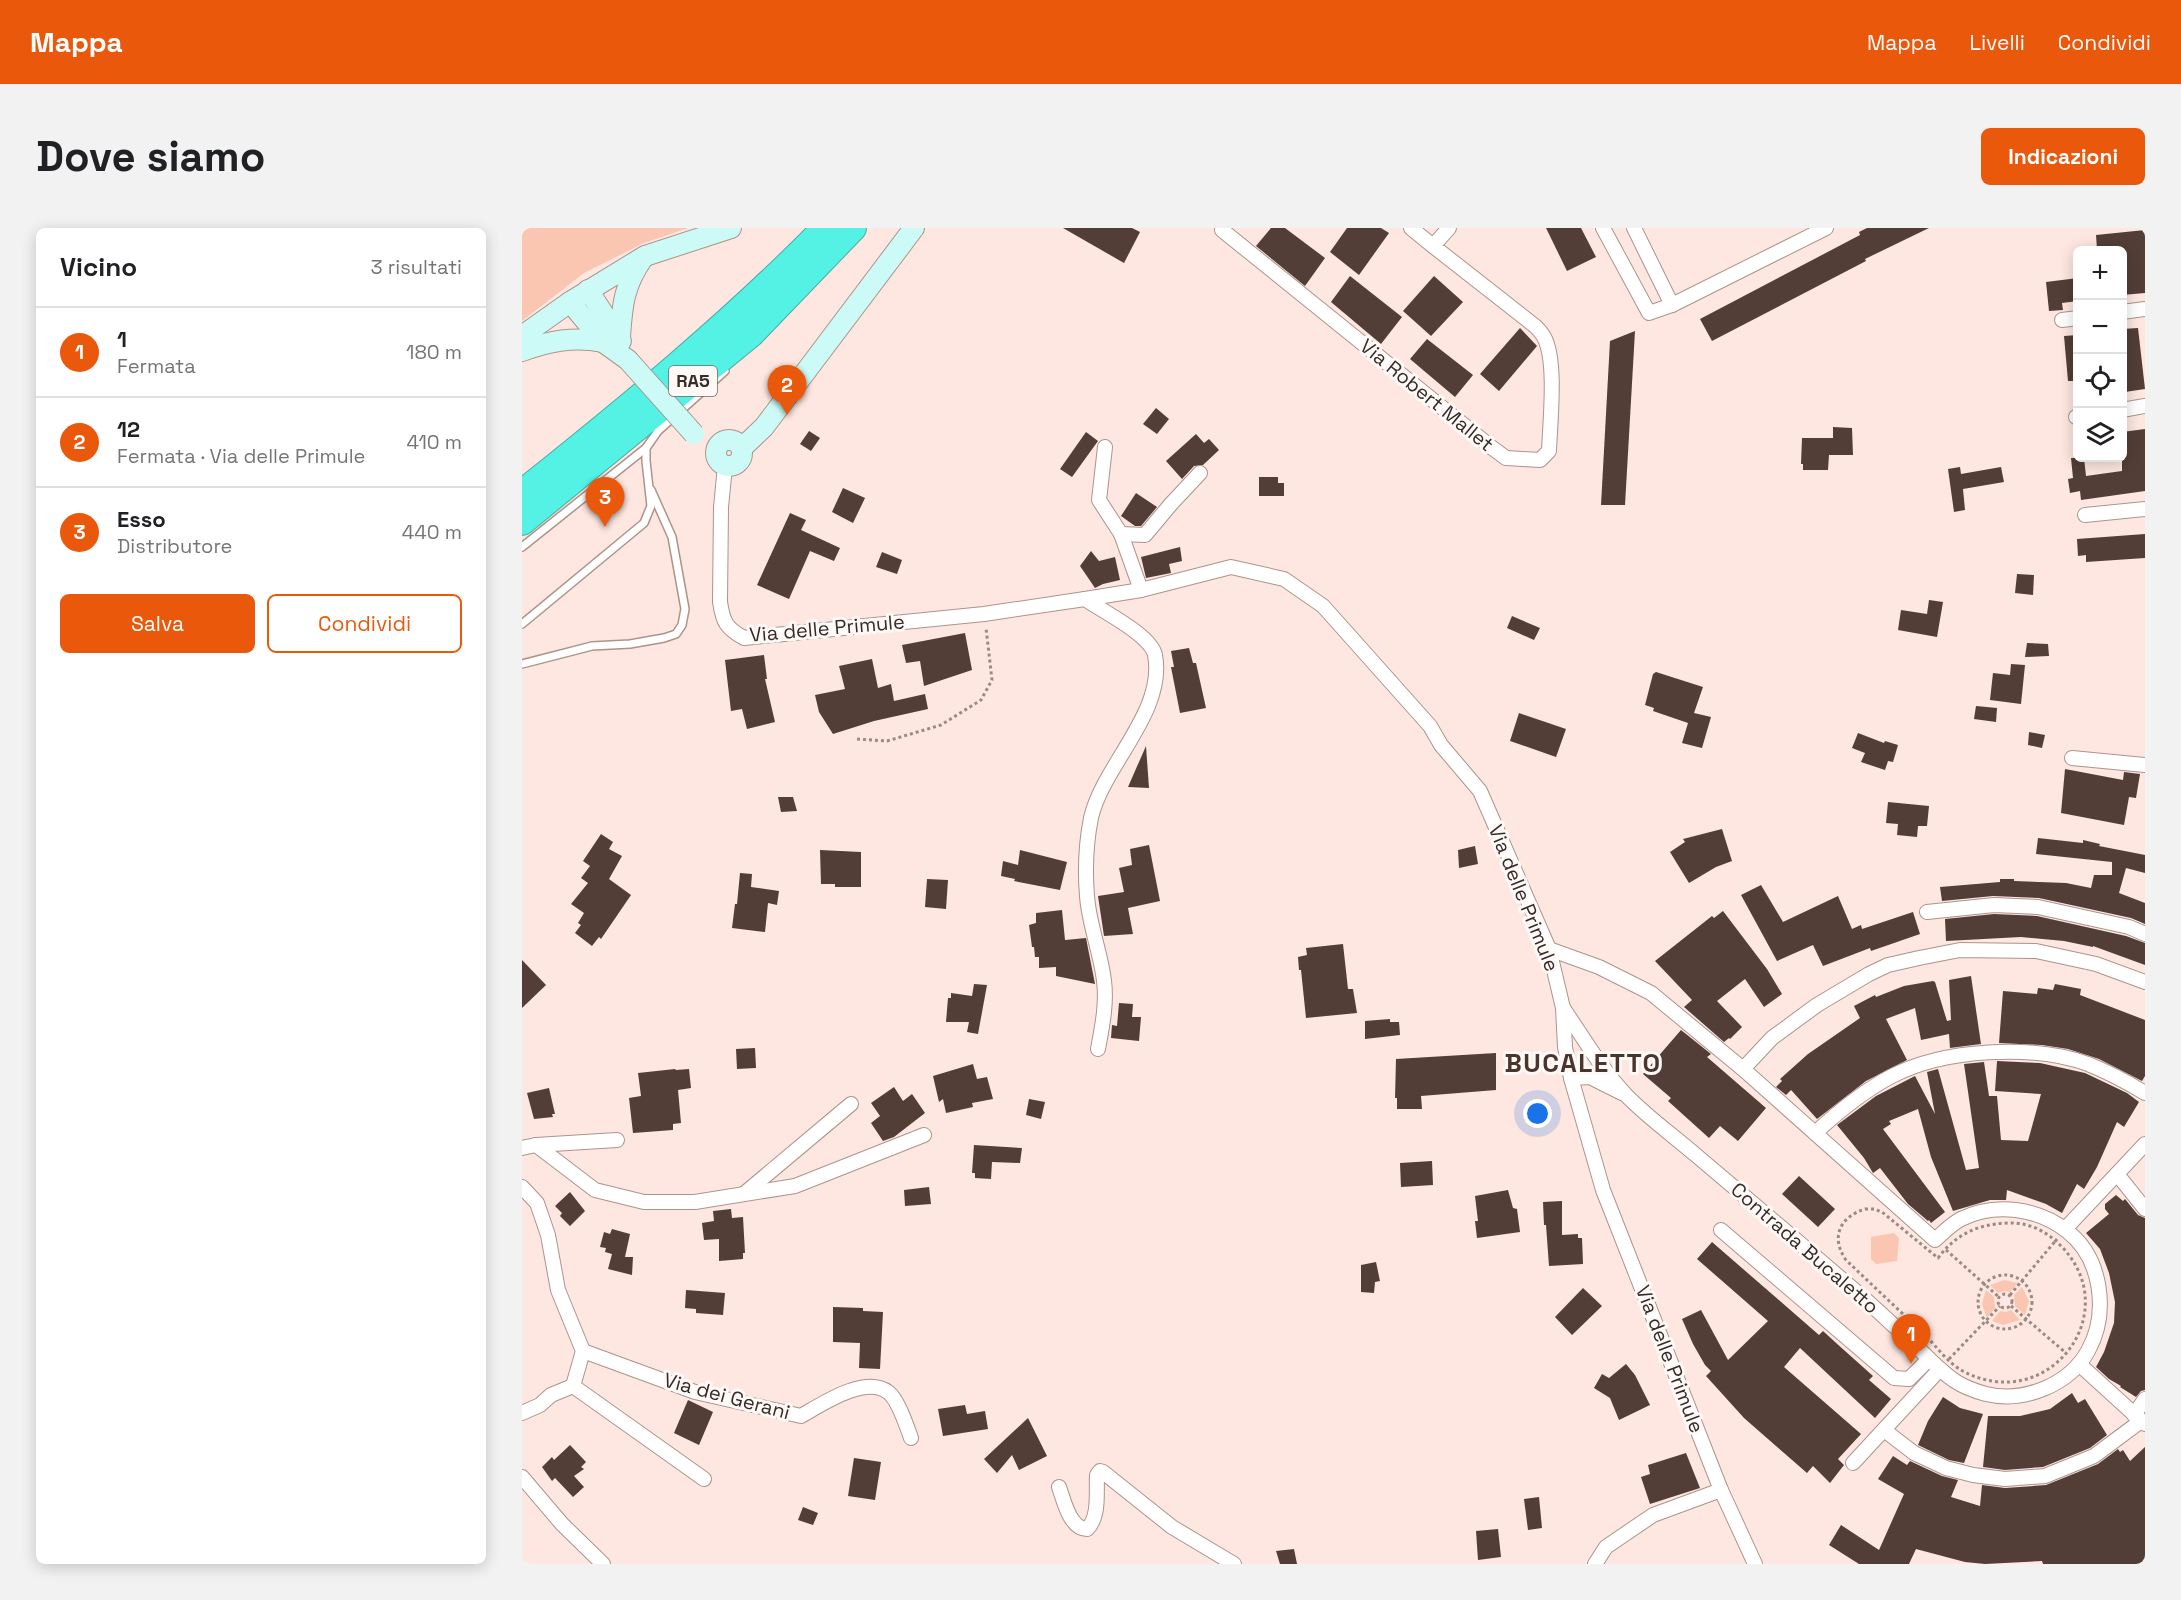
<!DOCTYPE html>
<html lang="it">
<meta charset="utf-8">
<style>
:root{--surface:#fff;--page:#f2f2f2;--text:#202124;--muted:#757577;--line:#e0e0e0;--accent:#ea580c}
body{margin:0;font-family:"Space Grotesk",sans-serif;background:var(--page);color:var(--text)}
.controls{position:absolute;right:18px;top:18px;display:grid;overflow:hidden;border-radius:9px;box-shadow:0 3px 15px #0003}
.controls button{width:54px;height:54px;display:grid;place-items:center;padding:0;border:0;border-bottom:2px solid var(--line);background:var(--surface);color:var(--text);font:30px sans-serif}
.you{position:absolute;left:1016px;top:886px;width:21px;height:21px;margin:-15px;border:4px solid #fff;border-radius:50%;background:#1a73e8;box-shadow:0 0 0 9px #1a73e833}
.badge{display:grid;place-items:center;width:39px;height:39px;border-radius:50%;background:var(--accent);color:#fff;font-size:20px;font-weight:700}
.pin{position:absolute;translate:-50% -50px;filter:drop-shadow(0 2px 3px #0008)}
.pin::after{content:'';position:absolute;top:32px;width:21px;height:18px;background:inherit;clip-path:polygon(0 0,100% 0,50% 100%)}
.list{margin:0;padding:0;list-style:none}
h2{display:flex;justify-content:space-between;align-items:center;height:78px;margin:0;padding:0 24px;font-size:26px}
h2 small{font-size:20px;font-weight:400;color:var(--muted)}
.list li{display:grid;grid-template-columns:39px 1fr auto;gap:18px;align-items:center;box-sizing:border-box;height:90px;padding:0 24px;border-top:2px solid var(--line)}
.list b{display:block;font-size:22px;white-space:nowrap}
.list p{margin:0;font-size:20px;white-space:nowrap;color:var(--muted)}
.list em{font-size:20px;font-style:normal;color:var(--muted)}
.actions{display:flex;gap:12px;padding:18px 24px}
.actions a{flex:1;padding:14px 0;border:2px solid var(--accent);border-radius:9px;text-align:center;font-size:21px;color:var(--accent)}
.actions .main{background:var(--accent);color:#fff}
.icon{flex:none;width:33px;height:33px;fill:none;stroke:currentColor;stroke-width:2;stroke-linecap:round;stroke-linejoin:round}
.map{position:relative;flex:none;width:1623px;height:1336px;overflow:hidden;border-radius:9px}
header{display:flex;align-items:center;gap:36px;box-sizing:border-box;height:84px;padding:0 30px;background:var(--accent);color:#fff}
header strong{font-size:28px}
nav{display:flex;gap:33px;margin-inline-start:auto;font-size:21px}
.intro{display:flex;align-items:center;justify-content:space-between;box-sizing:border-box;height:144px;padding:0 36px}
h1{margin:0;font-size:42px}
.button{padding:15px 27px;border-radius:9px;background:var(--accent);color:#fff;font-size:21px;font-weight:700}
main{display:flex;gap:36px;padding:0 36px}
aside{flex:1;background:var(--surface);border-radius:9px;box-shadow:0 3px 15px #0003}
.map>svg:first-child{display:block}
</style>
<header>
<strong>Mappa</strong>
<nav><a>Mappa</a><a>Livelli</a><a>Condividi</a></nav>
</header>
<div class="intro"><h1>Dove siamo</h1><a class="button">Indicazioni</a></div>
<main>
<aside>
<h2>Vicino<small>3 risultati</small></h2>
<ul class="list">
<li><span class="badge">1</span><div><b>1</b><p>Fermata</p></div><em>180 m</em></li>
<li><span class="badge">2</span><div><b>12</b><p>Fermata · Via delle Primule</p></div><em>410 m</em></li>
<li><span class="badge">3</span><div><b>Esso</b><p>Distributore</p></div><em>440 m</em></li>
</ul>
<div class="actions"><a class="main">Salva</a><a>Condividi</a></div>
</aside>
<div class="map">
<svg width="1623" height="1336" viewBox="0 0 1623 1336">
<rect width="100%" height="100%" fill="#fde7e0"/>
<!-- green -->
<g fill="#fac5b1">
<polygon points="0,0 166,0 122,15 62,45 0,93"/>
<polygon points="1372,1005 1377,1010 1375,1033 1354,1036 1349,1031 1349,1009"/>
<polygon points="1482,1052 1496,1055 1488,1064 1482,1063 1476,1065 1468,1057"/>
<polygon points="1500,1059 1507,1073 1503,1087 1493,1078 1492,1067"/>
<polygon points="1464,1062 1472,1069 1473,1080 1465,1090 1460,1076"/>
<polygon points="1489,1082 1498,1092 1481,1097 1470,1093 1478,1083 1484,1084"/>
</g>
<!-- building -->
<g fill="#523e36">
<polygon points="541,0 610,0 618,4 602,35"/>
<polygon points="749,0 763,0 803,30 783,58 734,18"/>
<polygon points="825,0 859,0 867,5 837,47 808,24"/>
<polygon points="1024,0 1059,0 1074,29 1045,43"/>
<polygon points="1345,0 1407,0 1343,31 1344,33 1190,113 1178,91 1338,7 1337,4"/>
<polygon points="1623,2 1623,65 1600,67 1600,22 1575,22 1574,7"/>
<polygon points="828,48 880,89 859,116 809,74"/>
<polygon points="912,48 941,74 909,108 881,83"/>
<polygon points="1556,50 1556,73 1540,75 1541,82 1527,83 1524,54"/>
<polygon points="998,100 1015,118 977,163 958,146"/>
<polygon points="1616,100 1623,161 1603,164 1600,144 1600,101"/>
<polygon points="1113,103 1103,277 1079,277 1088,113"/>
<polygon points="1556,107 1556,153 1546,153 1542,108"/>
<polygon points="905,111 951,147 933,169 888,131"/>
<polygon points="634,180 647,191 635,206 621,196"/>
<polygon points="1311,199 1330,200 1331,227 1307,227 1306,242 1281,242 1281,236 1279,236 1280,210 1311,210"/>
<polygon points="1623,201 1623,263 1559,272 1558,263 1548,265 1546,251 1551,250 1549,230 1562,230 1564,248 1600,243 1600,204"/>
<polygon points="287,203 298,210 289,223 278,216"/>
<polygon points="564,204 576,213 550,249 538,241"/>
<polygon points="674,206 682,215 687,211 697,222 681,237 672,238 660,251 644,233"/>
<polygon points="1438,239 1439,246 1479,239 1482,254 1441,261 1443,282 1432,284 1426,241"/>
<polygon points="737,249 756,249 756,255 762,255 762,268 737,268"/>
<polygon points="321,260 343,270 331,295 310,284"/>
<polygon points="614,265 635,279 619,298 613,298 599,288"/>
<polygon points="268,285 284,292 279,302 318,320 312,333 288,323 267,371 235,357"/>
<polygon points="1623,306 1623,330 1564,334 1564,327 1556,328 1555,311"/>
<polygon points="658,319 660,333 647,336 649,345 624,350 619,329"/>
<polygon points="569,323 577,333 593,329 598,352 581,356 573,360 558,338"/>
<polygon points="360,324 380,332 375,346 354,339"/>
<polygon points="1495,346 1512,347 1511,367 1493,365"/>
<polygon points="1407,372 1421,374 1415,409 1376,402 1379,382 1405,386"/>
<polygon points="990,388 1018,400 1012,412 985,400"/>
<polygon points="443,405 450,442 402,458 398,433 384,435 380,417"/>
<polygon points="1505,415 1526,416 1527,428 1503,429"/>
<polygon points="667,420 671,435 674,435 684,480 658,485 649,439 652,439 649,423"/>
<polygon points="242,427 245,451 243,451 253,494 225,501 220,481 209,483 203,432"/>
<polygon points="350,431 356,460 369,456 372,473 403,466 406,481 352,493 311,506 297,484 293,467 323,461 317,438"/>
<polygon points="1489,436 1503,437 1499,476 1468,472 1471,445 1488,447"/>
<polygon points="1134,444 1181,459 1172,485 1189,489 1180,520 1160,515 1166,495 1131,483 1132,480 1123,477 1131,446"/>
<polygon points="1454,478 1475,480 1474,494 1452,491"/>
<polygon points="997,485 1044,501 1034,529 988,513"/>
<polygon points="1507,504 1523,507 1520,520 1506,517"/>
<polygon points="1336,505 1362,515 1363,513 1376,517 1371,534 1366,533 1363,542 1339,534 1343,525 1330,520"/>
<polygon points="624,518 627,560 606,559"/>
<polygon points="1543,541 1601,552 1602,544 1618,546 1614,570 1607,569 1602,597 1539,585"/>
<polygon points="256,569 271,569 275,583 259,584"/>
<polygon points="1366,574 1407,578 1405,598 1396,598 1395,609 1375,607 1376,596 1364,595"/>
<polygon points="1200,601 1210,633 1194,639 1167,655 1148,624 1163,614 1161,611"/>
<polygon points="79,606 91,614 87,621 100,628 87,651 109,667 79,711 77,709 70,718 53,705 59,697 56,695 62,685 49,676 66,655 59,650 68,638 61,633"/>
<polygon points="1516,610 1561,615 1561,612 1578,616 1577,618 1623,627 1623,645 1604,640 1597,665 1623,675 1623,696 1609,690 1517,670 1471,668 1420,673 1418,659 1478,654 1478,651 1492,651 1492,653 1544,655 1569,660 1572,647 1590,647 1590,634 1514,626"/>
<polygon points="627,617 638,673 606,680 611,706 582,708 576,668 602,664 597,640 610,637 608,621"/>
<polygon points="953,618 956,636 937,640 936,622"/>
<polygon points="298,622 339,624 339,659 313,659 313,656 299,656"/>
<polygon points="498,622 545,634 538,662 492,653 493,651 479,648 481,633 496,637"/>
<polygon points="218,645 230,646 229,659 257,663 255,677 246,675 243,704 210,700 213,676 215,676"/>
<polygon points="405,651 426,652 424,681 403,679"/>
<polygon points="1239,657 1261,694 1316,668 1330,701 1339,697 1340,701 1391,684 1398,706 1349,723 1348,720 1301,738 1291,717 1255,733 1219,667"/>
<polygon points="540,682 543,712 564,710 573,756 534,748 534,739 517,740 517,729 513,729 512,719 510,719 507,697 514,695 514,685"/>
<polygon points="1201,683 1245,741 1260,766 1242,779 1223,751 1195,773 1220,799 1208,811 1207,810 1202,814 1162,779 1170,772 1133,733 1190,688 1192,690"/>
<polygon points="1472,686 1515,688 1604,708 1623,715 1623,737 1571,718 1571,719 1542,713 1499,709 1424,713 1423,691"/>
<polygon points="821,716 826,761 831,761 835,785 784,790 779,742 777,742 776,729 785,727 784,720"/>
<polygon points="0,732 24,757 0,780"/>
<polygon points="1449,748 1459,816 1428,820 1427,806 1399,812 1393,780 1364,791 1385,832 1344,853 1295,891 1270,863 1269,862 1264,867 1254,859 1260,853 1258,851 1286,826 1338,790 1332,778 1353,767 1354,769 1382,758 1411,753 1413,754 1425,793 1429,792 1427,752"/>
<polygon points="452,756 465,757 456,806 445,804 447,794 424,794 426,770 429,770 429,765 450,768"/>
<polygon points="1533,756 1559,761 1558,767 1623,792 1623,848 1620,853 1577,831 1546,821 1520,817 1477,815 1481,763 1515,766 1516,760 1531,762"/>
<polygon points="597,775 611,776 610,789 619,789 617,813 589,810 590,797 595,798"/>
<polygon points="868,791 868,794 877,794 878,807 843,811 843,793"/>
<polygon points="1159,802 1189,826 1185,829 1244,880 1216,913 1198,898 1187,910 1146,873 1149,870 1121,846"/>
<polygon points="233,820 234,840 215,841 214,821"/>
<polygon points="974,825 974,862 899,868 900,881 875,881 875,870 873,870 874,831"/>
<polygon points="1475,833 1518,835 1563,845 1605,865 1617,874 1602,899 1595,894 1575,939 1562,961 1555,956 1540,985 1524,976 1485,962 1484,972 1468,972 1431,983 1409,929 1396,881 1367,893 1369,896 1361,901 1423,984 1409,995 1407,992 1406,993 1386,976 1358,940 1351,945 1342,930 1315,897 1354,868 1393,848 1413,886 1405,844 1416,841 1444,942 1457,940 1442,836 1462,834 1467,868 1475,868 1479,912 1506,913 1519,866 1473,863"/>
<polygon points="451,836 455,851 465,849 471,871 450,875 451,879 424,885 421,871 417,874 411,848"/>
<polygon points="153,841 154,842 167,841 169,860 156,862 159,895 151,896 151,902 111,905 107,870 119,868 116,845"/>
<polygon points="372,859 381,873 390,866 403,885 372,909 361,913 349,895 358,888 349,875"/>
<polygon points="27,860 33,886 30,886 31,889 12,891 5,865"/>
<polygon points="507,871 523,874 519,891 504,887"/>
<polygon points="452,917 500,920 498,935 470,934 469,951 453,950 453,945 450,945"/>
<polygon points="910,933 911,957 879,959 878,935"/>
<polygon points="1277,948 1313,981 1296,999 1260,966"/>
<polygon points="407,959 409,976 383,978 382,962"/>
<polygon points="986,962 991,980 995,981 998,1004 955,1010 953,993 956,993 953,968"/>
<polygon points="48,964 63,983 48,998 38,988 40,985 33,978"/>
<polygon points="1594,967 1601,973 1603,971 1616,987 1623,990 1623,1162 1619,1163 1614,1169 1598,1159 1599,1158 1587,1151 1574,1139 1582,1124 1592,1095 1593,1074 1587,1045 1578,1021 1564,1005 1587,986 1583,981 1583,976"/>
<polygon points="1040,973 1040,1007 1056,1006 1056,1010 1060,1010 1061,1036 1027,1038 1024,997 1022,997 1021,974"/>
<polygon points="209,981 210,990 221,989 223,1025 221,1025 221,1031 197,1033 197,1011 182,1012 180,995 192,993 191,983"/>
<polygon points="90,1001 108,1006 103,1029 111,1029 110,1047 86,1041 90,1026 83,1024 84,1020 78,1019 82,1004 88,1006"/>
<polygon points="1190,1014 1297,1107 1301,1103 1313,1114 1351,1148 1347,1152 1369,1171 1353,1190 1278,1120 1262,1139 1339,1206 1316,1231 1322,1237 1308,1255 1291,1238 1285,1245 1222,1190 1184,1148 1189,1143 1183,1137 1171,1116 1160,1091 1179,1082 1206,1132 1246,1093 1175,1031"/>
<polygon points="854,1034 858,1053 853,1054 852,1065 839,1064 839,1037"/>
<polygon points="1061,1060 1080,1078 1050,1107 1033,1089"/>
<polygon points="164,1062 203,1065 201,1087 174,1085 174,1081 163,1080"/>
<polygon points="311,1079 341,1080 341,1083 361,1084 358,1141 337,1140 338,1115 311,1114"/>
<polygon points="1104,1136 1113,1147 1128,1177 1097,1192 1088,1170 1072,1160 1080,1146 1087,1150"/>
<polygon points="1550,1165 1556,1175 1563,1171 1585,1207 1568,1220 1521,1239 1483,1242 1461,1239 1466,1188 1498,1188 1528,1181"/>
<polygon points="1421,1169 1438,1180 1461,1186 1442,1235 1427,1232 1396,1217 1406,1193"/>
<polygon points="166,1172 191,1184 177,1217 152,1205"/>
<polygon points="443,1177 445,1186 463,1183 466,1201 421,1208 416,1181"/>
<polygon points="506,1190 525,1228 497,1242 490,1227 475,1245 462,1231"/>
<polygon points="48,1217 64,1234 59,1239 62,1241 52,1248 62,1259 51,1269 33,1250 30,1253 20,1239 30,1229 32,1232"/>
<polygon points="1623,1219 1623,1336 1521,1336 1520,1333 1463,1336 1443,1334 1394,1321 1387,1336 1337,1336 1307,1317 1319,1297 1357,1322 1382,1266 1356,1251 1371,1228 1385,1237 1388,1233 1420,1248 1436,1252 1429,1269 1458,1278 1460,1257 1483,1260 1524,1257 1576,1236 1596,1221 1598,1224 1601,1222 1608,1233"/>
<polygon points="1164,1225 1178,1260 1128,1276 1119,1249 1128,1246 1126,1237"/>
<polygon points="332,1230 359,1234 353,1272 326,1268"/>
<polygon points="1017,1269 1020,1300 1006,1302 1002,1271"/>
<polygon points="281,1279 296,1285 291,1297 276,1292"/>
<polygon points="976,1301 979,1329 956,1332 954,1303"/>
<polygon points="772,1321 775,1336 758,1336 754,1323"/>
</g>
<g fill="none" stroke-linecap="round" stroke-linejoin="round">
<defs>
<g id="lane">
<polyline points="0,319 124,220"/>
<polyline points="0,396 122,295 129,278 124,233 124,220 136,203 203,143"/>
<polyline points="0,436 70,418 108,416 142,410 154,406 160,397 163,381 150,309 129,262"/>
</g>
<g id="street">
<polyline points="889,0 911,18"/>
<polyline points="1081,0 1127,85 1150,77 1304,0"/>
<polyline points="1112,0 1150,77"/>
<path d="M700 2 969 219 984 230 1018 232 1027 223C1028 195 1035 132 1022 109 1020 105 1016 101 1013 98L911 18 927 0"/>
<polyline points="1600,84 1623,81"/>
<polyline points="1540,92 1556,90"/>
<polyline points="1600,182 1623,178"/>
<polyline points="1554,189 1556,189"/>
<polyline points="583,219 577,272 599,306"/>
<path d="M203 238 199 279 198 374C201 394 204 400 222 410L462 386 563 371 619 362 709 339 762 351 801 378 908 498 919 517 958 563 1027 721 1041 780 1043 819 1049 850 1081 962 1199 1262 1233 1336"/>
<polyline points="1563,287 1623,281"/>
<polyline points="619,362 599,306 623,307 649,276 678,245"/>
<path d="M563 371C580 383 629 407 633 427 644 484 581 537 569 590 564 615 563 643 565 668 567 697 579 725 582 753 585 776 580 799 576 821"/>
<polyline points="1550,530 1623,537"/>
<polyline points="1405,684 1472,677 1516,679 1607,699 1623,706"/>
<path d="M1027 721 1077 739 1129 765 1221 841 1413 1012C1421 1005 1429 996 1439 991 1473 974 1516 980 1545 1003 1580 1030 1587 1085 1566 1123 1547 1157 1502 1175 1464 1166 1453 1163 1442 1159 1433 1153 1421 1145 1410 1134 1400 1124 1377 1103 1355 1081 1331 1061 1279 1016 1227 972 1175 928 1152 908 1125 889 1104 867 1080 842 1061 809 1041 780"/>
<polyline points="1221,841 1250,810 1295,777 1347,746 1366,737 1397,730 1438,722 1514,723 1574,736 1623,754"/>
<polyline points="1049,850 1068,849 1100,865"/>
<path d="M1293 905C1317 883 1341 863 1370 848 1422 821 1510 816 1566 836 1586 844 1605 854 1623 865"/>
<polyline points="14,917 73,962 122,974 173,974 273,958 402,907"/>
<polyline points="0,920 14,917 95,912"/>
<polyline points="1595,946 1623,981"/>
<polyline points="0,959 15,975 26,1007 36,1062 61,1123 51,1158 29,1167 18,1177 0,1185"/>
<polyline points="223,965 329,876"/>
<polyline points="1543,1001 1623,916"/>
<polyline points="1199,1002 1372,1150 1387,1151 1407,1131"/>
<path d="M61 1123 173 1164 279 1188C300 1176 343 1147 366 1164 376 1171 385 1199 389 1210"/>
<polyline points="1557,1136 1623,1196"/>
<polyline points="51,1158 182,1251"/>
<polyline points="1612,1187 1623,1171"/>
<polyline points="1362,1202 1392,1225 1424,1240 1451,1247 1483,1251 1523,1248 1572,1228 1619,1193"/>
<polyline points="1331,1235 1418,1141"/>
<polyline points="0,1249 40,1296 81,1336"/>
<path d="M537 1259C542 1273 548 1301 565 1301 578 1289 574 1264 575 1247L578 1243 581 1244 650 1299 712 1336"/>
<polyline points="1073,1336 1084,1319 1131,1287 1199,1262"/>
</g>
<g id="secondary">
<polyline points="66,62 99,113"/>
<polyline points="48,74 81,114 106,132"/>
<polyline points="0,108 48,74 123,28 209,0"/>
<path d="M98 109C100 77 102 57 121 30"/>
<path d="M0 123C27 113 52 108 81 114"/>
<circle cx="207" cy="225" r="13"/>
<polyline points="220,220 242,199 392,0"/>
</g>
<g id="highway">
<path d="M0 265C105 181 209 96 303 0"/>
<polyline points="0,294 229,106 331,0"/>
</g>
</defs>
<!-- lane casing -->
<use href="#lane" stroke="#ac948b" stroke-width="10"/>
<!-- street casing -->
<use href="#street" stroke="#ac948b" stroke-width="16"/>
<!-- secondary casing -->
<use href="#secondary" stroke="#ac948b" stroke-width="22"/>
<!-- highway casing -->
<use href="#highway" stroke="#49ada3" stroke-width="28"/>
<!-- path -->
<g stroke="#9a8a85" stroke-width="3" stroke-dasharray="3 3" stroke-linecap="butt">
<polyline points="335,511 365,513 419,497 459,472 470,452 464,400"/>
<path d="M1343 981H1352L1360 984 1416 1030C1434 1006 1456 996 1486 995 1506 994 1524 1003 1538 1017 1606 1084 1525 1190 1439 1142 1425 1134 1414 1118 1403 1107 1377 1082 1350 1057 1324 1032 1308 1009 1318 989 1343 981Z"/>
<polyline points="1424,1022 1477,1069"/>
<circle cx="1483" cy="1074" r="27"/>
<circle cx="1483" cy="1073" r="7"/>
<polyline points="1488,1067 1535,1011"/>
<polyline points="1489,1078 1544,1125"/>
<polyline points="1427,1131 1478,1078"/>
</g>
<!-- lane -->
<use href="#lane" stroke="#fff" stroke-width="7"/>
<!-- street -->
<use href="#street" stroke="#fff" stroke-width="14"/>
<!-- secondary -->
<use href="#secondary" stroke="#ccfbf7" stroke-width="20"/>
<!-- highway -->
<use href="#highway" stroke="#54f2e5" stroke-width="26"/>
<defs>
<polyline id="secondary-bridge" points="106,132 172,206"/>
</defs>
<!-- secondary-bridge casing -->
<use href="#secondary-bridge" stroke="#ac948b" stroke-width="22" stroke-linecap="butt"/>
<!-- secondary-bridge -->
<use href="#secondary-bridge" stroke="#ccfbf7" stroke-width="20"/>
</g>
<g text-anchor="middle" stroke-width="6" stroke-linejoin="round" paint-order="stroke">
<!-- shield labels -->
<rect fill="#fef9f7" stroke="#716a66" stroke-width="1.5" x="147" y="138" width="48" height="30" rx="4.5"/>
<g font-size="18" font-weight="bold" fill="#352c28">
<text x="171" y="159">RA5</text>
</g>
<!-- street labels -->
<g font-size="20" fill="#352c28" stroke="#fef9f7">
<text transform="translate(905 167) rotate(39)" y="7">Via Robert Mallet</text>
<text transform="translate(305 400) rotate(-5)" y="7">Via delle Primule</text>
<text transform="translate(1002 670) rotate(68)" y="7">Via delle Primule</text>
<text transform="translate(1283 1020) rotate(41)" y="7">Contrada Bucaletto</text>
<text transform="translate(1148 1131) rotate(69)" y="7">Via delle Primule</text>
<text transform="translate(205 1168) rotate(15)" y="7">Via dei Gerani</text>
</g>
<!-- district labels -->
<g font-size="26" font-weight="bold" letter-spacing="1.5" fill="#49352e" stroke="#fef9f7">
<text x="1061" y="844">BUCALETTO</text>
</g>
</g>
</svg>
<div class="controls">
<button>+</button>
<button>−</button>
<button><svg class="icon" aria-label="locate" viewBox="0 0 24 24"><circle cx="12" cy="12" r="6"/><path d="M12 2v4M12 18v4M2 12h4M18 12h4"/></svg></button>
<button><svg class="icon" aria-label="layers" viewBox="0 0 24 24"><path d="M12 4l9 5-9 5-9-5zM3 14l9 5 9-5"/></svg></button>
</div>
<div class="you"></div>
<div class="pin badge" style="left:1389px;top:1136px">1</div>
<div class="pin badge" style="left:265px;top:187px">2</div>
<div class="pin badge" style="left:83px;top:299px">3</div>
</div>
</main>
